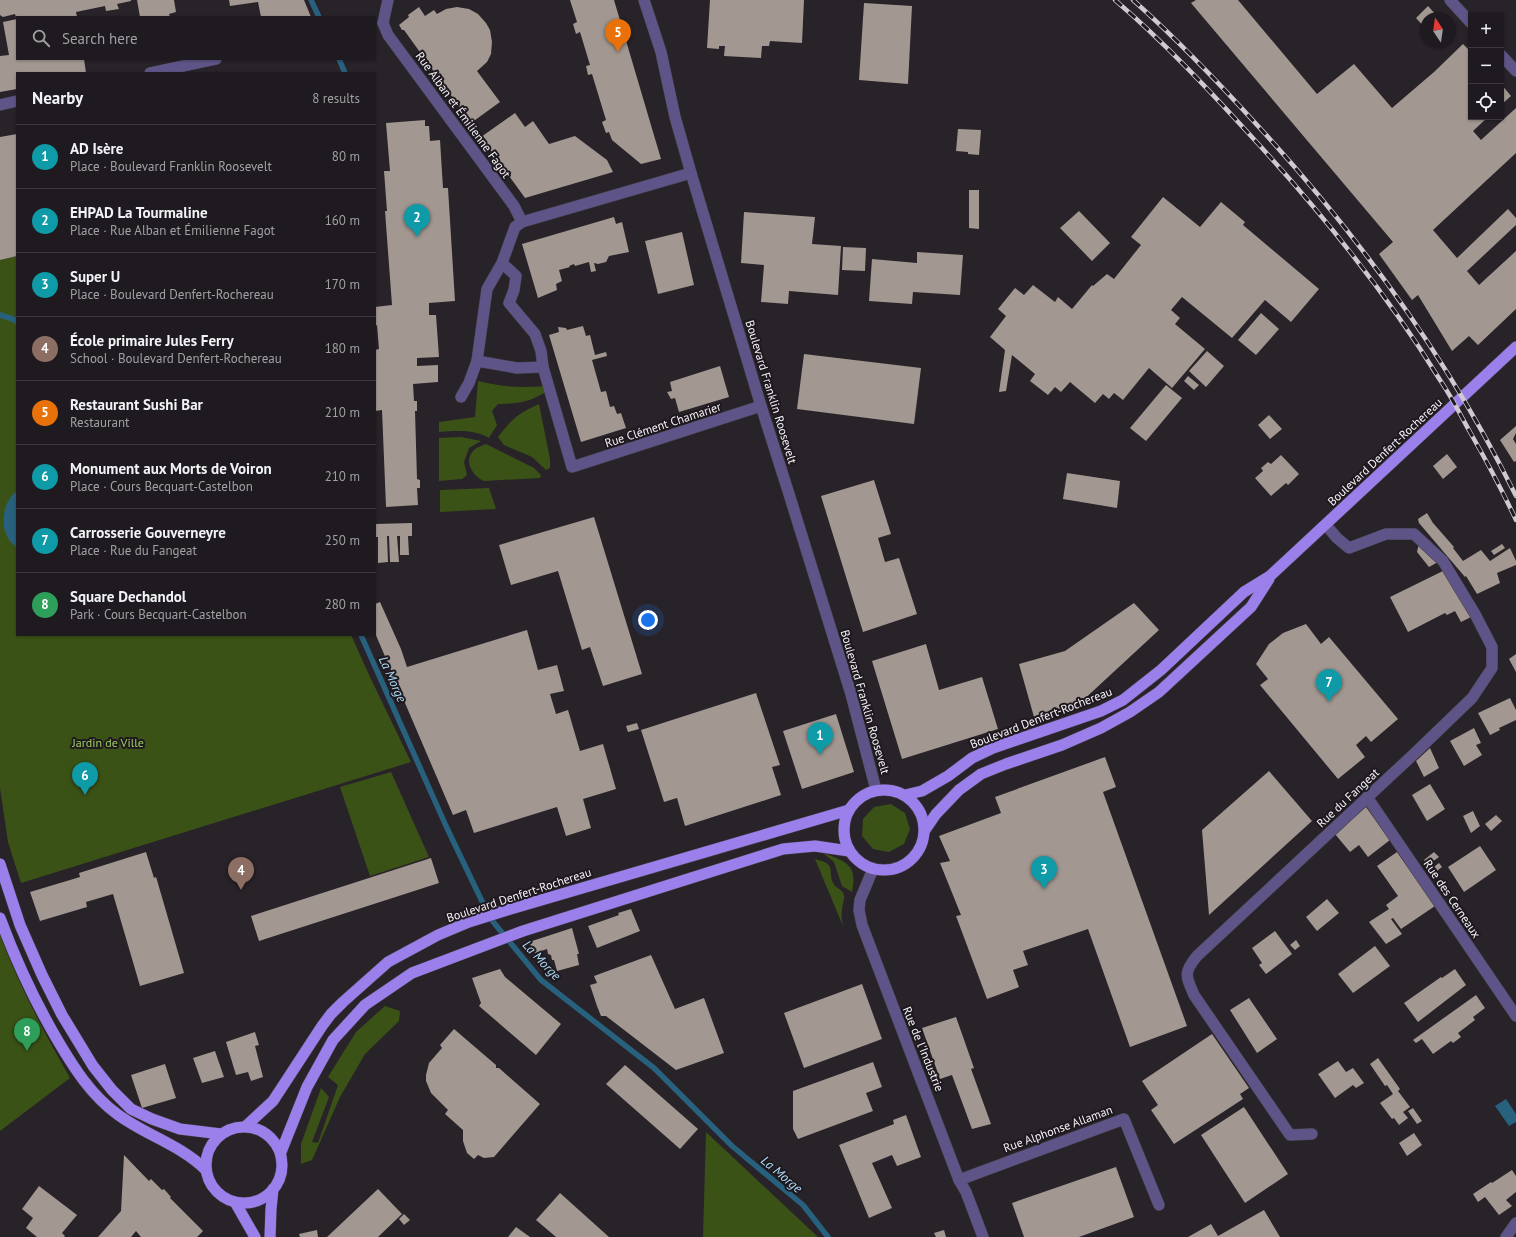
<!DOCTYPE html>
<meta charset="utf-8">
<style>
:root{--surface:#1e1a1f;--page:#262328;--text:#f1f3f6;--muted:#a1a1a4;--line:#3c383d;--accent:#2563eb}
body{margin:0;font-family:"PT Sans",sans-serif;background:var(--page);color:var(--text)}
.controls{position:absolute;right:12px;top:12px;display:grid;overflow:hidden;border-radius:0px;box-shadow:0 1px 3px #0004}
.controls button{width:36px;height:36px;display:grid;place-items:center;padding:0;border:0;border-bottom:1px solid var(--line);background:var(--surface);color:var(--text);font:20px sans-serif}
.compass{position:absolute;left:1420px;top:12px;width:36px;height:36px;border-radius:50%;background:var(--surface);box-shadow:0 1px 3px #0004;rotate:347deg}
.you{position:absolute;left:648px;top:620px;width:14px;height:14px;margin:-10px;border:3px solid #fff;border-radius:50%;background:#1a73e8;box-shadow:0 0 0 6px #1a73e833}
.badge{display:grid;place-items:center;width:26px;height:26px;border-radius:50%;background:var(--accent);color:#fff;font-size:13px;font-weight:700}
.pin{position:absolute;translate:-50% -33px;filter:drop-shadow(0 1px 2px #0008)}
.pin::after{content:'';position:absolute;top:21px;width:14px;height:12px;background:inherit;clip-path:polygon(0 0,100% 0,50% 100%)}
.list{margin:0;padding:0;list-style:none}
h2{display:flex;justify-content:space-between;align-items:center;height:52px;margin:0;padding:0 16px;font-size:17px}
h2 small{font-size:13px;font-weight:400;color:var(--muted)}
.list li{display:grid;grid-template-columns:26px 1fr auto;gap:12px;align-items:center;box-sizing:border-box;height:64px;padding:0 16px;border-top:1px solid var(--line)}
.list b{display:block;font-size:15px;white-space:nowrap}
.list p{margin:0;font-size:13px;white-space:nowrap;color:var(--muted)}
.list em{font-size:13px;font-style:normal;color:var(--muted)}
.icon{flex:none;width:22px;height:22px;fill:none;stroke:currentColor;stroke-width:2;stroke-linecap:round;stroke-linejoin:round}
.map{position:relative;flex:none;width:1516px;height:1237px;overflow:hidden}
.search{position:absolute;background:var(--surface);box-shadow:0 1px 3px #0004;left:16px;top:16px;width:360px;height:44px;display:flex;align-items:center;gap:10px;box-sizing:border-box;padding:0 14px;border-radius:0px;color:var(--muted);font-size:15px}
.panel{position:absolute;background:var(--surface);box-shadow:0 1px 3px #0004;left:16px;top:72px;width:360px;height:564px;border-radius:0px}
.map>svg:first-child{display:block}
</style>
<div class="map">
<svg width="1516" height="1237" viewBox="0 0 1516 1237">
<rect width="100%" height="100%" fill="#282229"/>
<!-- green -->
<g fill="#3b5217">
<polygon points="17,256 17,635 351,635 370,677 411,762 21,883 8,842 0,788 0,260"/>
<path d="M478 381C504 387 518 388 545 386L546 392C527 403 520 403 498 404L492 411 497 425 489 438C473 429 457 431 439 432V422L475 417Z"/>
<path d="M539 404 550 459V468L546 470 532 457 504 445 498 437C513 418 517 414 539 404Z"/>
<polygon points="461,437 481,441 469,448 464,462 467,475 462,479 439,481 439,438"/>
<path d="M486 444 534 468 541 475 540 478 484 481C472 476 463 460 474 450 477 447 482 446 486 444Z"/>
<polygon points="489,488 496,509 440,512 440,490"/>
<polygon points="391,772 429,857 370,876 340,787"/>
<polygon points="891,804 905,813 910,829 904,844 889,852 873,849 862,836 863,819 874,807"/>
<path d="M823 853C846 861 858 865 852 892L842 886 834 862Z"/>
<path d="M815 859C840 865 825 872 835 886 838 889 843 890 844 895 845 899 842 906 842 910 841 915 842 921 843 926Z"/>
<path d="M0 935C19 986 44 1032 70 1078L0 1131Z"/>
<polygon points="385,1006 400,1011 399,1021 365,1054 340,1097 312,1160 301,1164 301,1144 321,1088 329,1097 312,1142 318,1143 338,1085 328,1077 356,1032"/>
<polygon points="706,1132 818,1237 703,1237"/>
</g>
<!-- water -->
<g fill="#28617d">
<path d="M17 491V548C14 545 9 541 7 536 0 522 4 500 17 491Z"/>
<polygon points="1506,1099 1516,1114 1516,1122 1509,1126 1495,1106"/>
</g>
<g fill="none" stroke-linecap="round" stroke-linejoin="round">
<!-- stream -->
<g stroke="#28617d" stroke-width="5.5">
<polyline points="311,0 319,17"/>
<polyline points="339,59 345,73"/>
<polyline points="0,315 13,319 17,322"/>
<polyline points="361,635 446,826 490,918 541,980 654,1068 732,1146 803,1205 828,1237"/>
</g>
</g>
<!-- building -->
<g fill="#a29891">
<polygon points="0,0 131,0 131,1 117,4 119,9 106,11 105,6 76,12 77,17 16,17 15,14 3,17 0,15"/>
<polygon points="137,0 174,0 176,12 169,14 170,17 140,17"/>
<polygon points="229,0 304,0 311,17 261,17 258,2 230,6"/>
<polygon points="570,0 614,0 661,159 641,164 612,140 609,132 606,133 602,122 606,120 592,74 588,75 586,66 590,65 580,32 576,34 573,24 577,22"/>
<polygon points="710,0 804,0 802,43 770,41 769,46 762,46 761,58 724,56 725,46 719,46 719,49 707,48"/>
<polygon points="1196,0 1238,0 1317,94 1354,64 1392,108 1434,72 1463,44 1471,52 1471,117 1488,117 1473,131 1481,140 1516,108 1516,153 1433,230 1457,258 1508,209 1516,218 1516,225 1467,271 1479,285 1516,251 1516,309 1478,345 1469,336 1452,351 1418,295 1412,300 1379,254 1393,242 1191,3"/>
<polygon points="864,3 912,6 908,84 859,80"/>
<polygon points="1428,6 1439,18 1426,18 1426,29 1416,18"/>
<polygon points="419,7 425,16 434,10 437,14 446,9 457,7 469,9 478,14 486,23 490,30 492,42 491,54 487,62 477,71 500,102 471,123 404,30 402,30 399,25 409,17 408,15"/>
<polygon points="17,19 17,59 84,59 86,73 17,73 17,89 0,92 0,56 9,55 3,22"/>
<polygon points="1501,84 1511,96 1501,105"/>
<polygon points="515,113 525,127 533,121 549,144 575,136 607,160 613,172 525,198 481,137"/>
<polygon points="425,120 425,126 429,126 430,141 440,140 443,188 448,188 455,301 429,303 429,315 436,315 439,357 417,358 417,366 438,365 438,382 413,384 414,401 417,401 417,411 415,411 417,479 420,480 420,488 417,488 418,505 386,507 382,410 375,411 375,350 379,349 377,325 375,326 375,307 392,305 385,211 387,211 384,171 390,171 386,123"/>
<polygon points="958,129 981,130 979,155 968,154 968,152 956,151"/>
<polygon points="17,134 17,256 0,260 0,137"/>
<polygon points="969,190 979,190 979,229 969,228"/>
<polygon points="1163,197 1200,227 1221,202 1245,222 1243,225 1319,289 1291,322 1265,300 1232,338 1182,297 1171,310 1180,318 1175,324 1205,349 1172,388 1149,368 1123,400 1114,393 1109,399 1103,394 1095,403 1070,382 1061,392 1055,387 1048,395 1030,381 1035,374 1012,355 1006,391 999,392 1005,350 990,337 1006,316 998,309 1015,288 1024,295 1033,285 1055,302 1058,297 1072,309 1092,285 1093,286 1107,274 1114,279 1133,255 1141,245 1131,237"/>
<polygon points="1079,211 1110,243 1092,261 1060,228"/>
<polygon points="744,212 815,217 812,244 841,246 838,295 789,291 788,304 761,302 764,265 741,263"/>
<polygon points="614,217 616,224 622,222 629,252 609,256 606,262 598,264 594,263 596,271 591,272 589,262 575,266 574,264 569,266 570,267 559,270 562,281 556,284 557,290 538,298 522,244"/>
<polygon points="682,232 694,285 658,294 645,241"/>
<polygon points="843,247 866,248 865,271 842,270"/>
<polygon points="917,252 963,255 960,295 913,292 912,304 869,301 872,259 917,263"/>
<polygon points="1261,313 1279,329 1256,355 1238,340"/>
<polygon points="583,326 586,336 590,335 595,355 606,352 607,356 592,360 601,392 606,391 610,407 614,406 617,414 621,413 626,428 581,442 549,335 559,332 558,327 566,328 567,330"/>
<polygon points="1207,351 1224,366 1206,387 1189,371"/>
<polygon points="804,354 921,368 914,424 797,409"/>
<polygon points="720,366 729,397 679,412 675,398 671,399 667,392 672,391 670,382"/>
<polygon points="1188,376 1199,385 1194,390 1184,381"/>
<polygon points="1166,385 1182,398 1146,441 1130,428"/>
<polygon points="1269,415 1282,429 1270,439 1258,425"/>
<polygon points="1516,426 1516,433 1513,439 1516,444 1516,461 1514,462 1500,440"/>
<polygon points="1447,454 1457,467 1443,479 1433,466"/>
<polygon points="1281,455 1299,474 1288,485 1286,483 1271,496 1255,478 1263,471 1261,468 1268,462 1271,464"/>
<polygon points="1067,473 1120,481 1117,508 1063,499"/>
<polygon points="874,480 891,534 878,538 885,562 899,558 917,614 863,632 821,496"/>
<polygon points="1427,513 1433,523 1454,547 1453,548 1463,561 1481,550 1490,561 1510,548 1516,561 1516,565 1497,573 1500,583 1477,594 1466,576 1465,577 1419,523 1418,519"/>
<polygon points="594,517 642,674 603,686 590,647 582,650 558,571 511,585 499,545"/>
<polygon points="412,523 412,536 408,536 409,555 400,555 400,536 397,536 399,562 390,562 389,536 387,536 388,562 378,563 378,537 376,537 375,524"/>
<polygon points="1419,543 1438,562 1429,567 1417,552"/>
<polygon points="1502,544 1505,548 1494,555 1491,551"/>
<polygon points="1447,569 1471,617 1461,622 1455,611 1447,615 1445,613 1408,632 1390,597"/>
<polygon points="380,602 401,649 407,667 527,630 538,670 557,665 564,691 550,694 556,714 568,710 580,751 603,744 616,789 583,799 591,828 566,836 557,807 474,833 466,810 453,815 375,633 375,604"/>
<polygon points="1134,603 1159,630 1080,703 1034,717 1019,664 1065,651"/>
<polygon points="1306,624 1321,644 1329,637 1398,719 1371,742 1366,736 1356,745 1365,757 1338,779 1260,685 1268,679 1256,664 1269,644 1283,633"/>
<polygon points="926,644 939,690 982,677 998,729 902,759 872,661"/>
<polygon points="1516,654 1516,672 1509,659"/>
<polygon points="756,693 780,765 772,767 781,795 685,826 677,798 664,802 641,730"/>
<polygon points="1510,698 1516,710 1516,720 1499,728 1500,730 1490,735 1478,713"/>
<polygon points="836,714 854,772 802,789 783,731"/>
<polygon points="637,723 639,729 628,732 626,726"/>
<polygon points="1474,728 1481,743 1476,745 1482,755 1464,766 1450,741"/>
<polygon points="1430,748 1439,768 1424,777 1416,761"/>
<polygon points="1105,757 1116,787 1103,792 1187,1026 1130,1047 1088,929 1023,951 1028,965 1013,970 1019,987 987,999 956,916 961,915 940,863 950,861 939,836 1001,813 995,797"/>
<polygon points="1269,771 1312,821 1209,915 1202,830"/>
<polygon points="1430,784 1445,809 1427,821 1412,795"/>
<polygon points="1366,807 1390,840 1368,857 1359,845 1350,852 1335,834"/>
<polygon points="1473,811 1480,826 1471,833 1463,816"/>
<polygon points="1496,815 1502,821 1491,831 1485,824"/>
<polygon points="1480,846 1496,870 1464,892 1448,867"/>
<polygon points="146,852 154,878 156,877 157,880 184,973 140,986 113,894 86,902 87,907 40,921 30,892 80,877 79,873"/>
<polygon points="1397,852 1435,906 1401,929 1393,918 1391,919 1402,934 1386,944 1369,922 1389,909 1386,905 1398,896 1377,866"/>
<polygon points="1434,852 1439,857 1428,865 1424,860"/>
<polygon points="431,858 439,883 259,941 251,916"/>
<polygon points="1439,863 1442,867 1433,874 1430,870"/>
<polygon points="1327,899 1339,913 1317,931 1306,917"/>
<polygon points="631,909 640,931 597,948 588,926 619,915 618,913"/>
<polygon points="572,928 579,954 577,954 579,965 557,971 554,960 552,960 551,955 548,954 547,949 535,953 529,942"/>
<polygon points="1275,931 1292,954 1266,974 1259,965 1262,963 1252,948"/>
<polygon points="1296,940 1300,946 1295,950 1290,945"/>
<polygon points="1375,946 1390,966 1353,993 1338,974"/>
<polygon points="651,955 675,1009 704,998 724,1053 676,1070 606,1016 601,1016 597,1006 590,985 597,983 594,976"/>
<polygon points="500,969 505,977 561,1024 536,1055 479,1006 481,1003 472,978"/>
<polygon points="1455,969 1466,985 1418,1022 1404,1003 1441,977 1442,978"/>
<polygon points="862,984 882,1039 804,1068 784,1013"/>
<polygon points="1476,995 1485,1008 1473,1017 1475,1020 1458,1033 1461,1037 1453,1043 1451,1041 1433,1054 1422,1039 1416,1043 1413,1040"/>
<polygon points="1249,998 1277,1039 1257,1053 1230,1010"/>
<polygon points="956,1017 974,1068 971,1069 991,1124 972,1129 952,1075 940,1079 922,1028"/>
<polygon points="454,1029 496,1065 496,1068 499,1068 540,1104 494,1157 484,1158 478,1155 474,1159 467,1153 463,1141 463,1130 445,1114 448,1110 431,1093 426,1081 426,1075 429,1063 442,1048 440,1045"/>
<polygon points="255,1032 259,1045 255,1046 263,1077 251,1081 248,1072 236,1075 226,1042"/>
<polygon points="1212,1034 1249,1088 1240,1094 1243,1099 1174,1144 1151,1110 1158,1105 1142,1081"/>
<polygon points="215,1051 224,1077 202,1083 193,1058"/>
<polygon points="1378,1058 1400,1089 1398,1091 1410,1107 1403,1112 1408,1118 1399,1125 1394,1118 1392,1119 1380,1103 1393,1094 1387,1085 1385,1086 1370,1064"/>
<polygon points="1338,1061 1346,1072 1353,1068 1364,1083 1356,1088 1353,1085 1335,1098 1318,1074"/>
<polygon points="873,1062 882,1087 866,1093 873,1111 798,1139 793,1129 793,1091"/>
<polygon points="165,1064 176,1098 142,1108 131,1075"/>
<polygon points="625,1065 698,1129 680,1149 606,1084"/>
<polygon points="1244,1107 1288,1174 1245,1203 1201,1135"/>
<polygon points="1413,1108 1422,1121 1417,1124 1408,1111"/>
<polygon points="906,1115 921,1157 897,1166 892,1155 872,1163 892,1208 869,1218 839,1145 894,1124 893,1120"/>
<polygon points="1414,1133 1422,1145 1407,1156 1399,1143"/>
<polygon points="124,1155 149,1181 151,1179 162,1190 164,1189 171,1197 170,1198 203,1231 197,1237 141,1237 136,1231 131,1237 98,1237 121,1211"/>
<polygon points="1116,1167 1134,1217 1079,1237 1024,1237 1012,1203"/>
<polygon points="1512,1170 1516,1176 1516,1192 1506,1200 1512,1206 1499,1215 1485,1197 1478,1202 1473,1194 1491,1182 1492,1183"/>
<polygon points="39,1186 77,1215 62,1233 65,1236 64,1237 37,1237 26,1228 33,1218 22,1209"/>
<polygon points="378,1189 402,1214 378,1237 327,1237"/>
<polygon points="560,1193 609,1237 556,1237 536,1220"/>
<polygon points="1264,1210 1280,1237 1188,1237 1211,1224 1218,1236"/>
<polygon points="404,1214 410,1220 404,1225 399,1219"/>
<polygon points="516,1227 530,1237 508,1237"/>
<polygon points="317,1230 318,1237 300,1237 299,1234"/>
<polygon points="944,1230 946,1237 936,1237 934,1233"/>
</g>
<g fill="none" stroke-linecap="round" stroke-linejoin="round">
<defs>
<g id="minor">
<polyline points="644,0 661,52 675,117 691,173 761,406 789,494 851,694 876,790"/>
<polyline points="383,23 388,35 514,206 522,222"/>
<polyline points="383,23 388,0"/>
<polyline points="150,73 216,59"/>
<polyline points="0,105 17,101"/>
<polyline points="477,361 517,368 543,367 541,351 535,334 509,303 514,290 516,276 502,263"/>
<polyline points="543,367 572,467 761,406"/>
<polyline points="461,397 469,383 477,361 487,289 502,263 515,227 522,222 691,173"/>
<polyline points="1367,797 1516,1016"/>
<polyline points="873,869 860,900 859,910 862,925 959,1180 966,1192 983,1237"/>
<path d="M1312 1134 1290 1135 1194 995C1186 976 1183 973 1197 956L1415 753 1472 698 1492 668V647L1475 614 1443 561 1414 534H1386L1349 548 1337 538 1326 525"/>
<polyline points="959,1180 1124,1119 1159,1205"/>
<polyline points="1506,1237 1516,1223"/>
</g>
<g id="tertiary">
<polyline points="1450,0 1471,23"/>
<polyline points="1501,55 1516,71"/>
</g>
<g id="primary">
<circle cx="884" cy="830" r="40"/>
<polyline points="905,795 922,791 948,776 972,758 993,748 1101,711 1123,700 1161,670 1244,592 1270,576 1516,347"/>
<polyline points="925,830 936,814 959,790 981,774 1006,764 1062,745 1101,728 1130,712 1159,692 1251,607 1269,579"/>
<polyline points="0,864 20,925 42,975 62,1015 93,1066 112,1090 131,1109 152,1119 180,1129 221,1134"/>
<path d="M0 918C16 961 35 1002 58 1041 74 1068 91 1095 117 1114 145 1135 181 1145 206 1170"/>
<polyline points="246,1126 273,1101 322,1026 331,1014 343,1002 388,962 438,935 469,922 504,911 849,810"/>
<circle cx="244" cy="1165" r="38"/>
<polyline points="281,1152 307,1087 333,1040 365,1005 412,973 523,931 783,849 815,846 849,851"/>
<polyline points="235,1202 255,1237"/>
<polyline points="270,1237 271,1209 273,1189"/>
</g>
</defs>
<!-- minor casing -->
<use href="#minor" stroke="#453f46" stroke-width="12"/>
<!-- tertiary casing -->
<use href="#tertiary" stroke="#453f46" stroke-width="12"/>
<!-- primary casing -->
<use href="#primary" stroke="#453f46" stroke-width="12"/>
<!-- minor -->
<use href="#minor" stroke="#5f5487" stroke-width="11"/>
<!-- tertiary -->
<use href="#tertiary" stroke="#5f5487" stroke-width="11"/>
<!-- primary -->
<use href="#primary" stroke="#9b80eb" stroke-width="11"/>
<defs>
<g id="rail">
<path d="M1115 0C1164 42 1208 89 1251 136 1321 212 1386 292 1440 380 1451 396 1460 414 1470 432 1486 460 1502 490 1516 520"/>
<path d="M1133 0C1177 39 1218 82 1258 126 1360 237 1449 360 1516 496"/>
</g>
</defs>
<!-- rail casing -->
<use href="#rail" stroke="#cecacf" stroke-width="4.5"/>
<!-- rail -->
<use href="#rail" stroke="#1e191f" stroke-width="3" stroke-dasharray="9" stroke-linecap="butt"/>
</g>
<g text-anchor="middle" stroke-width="4" stroke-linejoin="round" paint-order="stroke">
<!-- street labels -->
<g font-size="12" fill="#f7f3f8" stroke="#1e191f">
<text transform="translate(463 115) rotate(54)" y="4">Rue Alban et Émilienne Fagot</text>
<text transform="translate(771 392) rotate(73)" y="4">Boulevard Franklin Roosevelt</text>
<text transform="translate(663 425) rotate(-18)" y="4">Rue Clément Chamarier</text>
<text transform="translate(1385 452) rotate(-43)" y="4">Boulevard Denfert-Rochereau</text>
<text transform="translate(865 702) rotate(74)" y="4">Boulevard Franklin Roosevelt</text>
<text transform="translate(1041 718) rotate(-21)" y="4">Boulevard Denfert-Rochereau</text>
<text transform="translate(1348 798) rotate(-43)" y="4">Rue du Fangeat</text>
<text transform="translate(519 895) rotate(-18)" y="4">Boulevard Denfert-Rochereau</text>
<text transform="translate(1452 899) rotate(56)" y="4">Rue des Cerneaux</text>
<text transform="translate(923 1049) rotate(68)" y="4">Rue de l'Industrie</text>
<text transform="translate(1058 1129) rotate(-20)" y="4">Rue Alphonse Allaman</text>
</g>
<!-- park labels -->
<g font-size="12" fill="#a2d25f" stroke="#1e191f">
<text x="108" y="747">Jardin de Ville</text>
</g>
<!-- water labels -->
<g font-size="13" font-style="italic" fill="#acdbf6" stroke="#1e191f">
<text transform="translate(393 679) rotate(66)" y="5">La Morge</text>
<text transform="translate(542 960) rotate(47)" y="5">La Morge</text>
<text transform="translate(782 1174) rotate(40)" y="5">La Morge</text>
</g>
</g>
</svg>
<div class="controls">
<button>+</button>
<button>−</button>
<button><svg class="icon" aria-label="locate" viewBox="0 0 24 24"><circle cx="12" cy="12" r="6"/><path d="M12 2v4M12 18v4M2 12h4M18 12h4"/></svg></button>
</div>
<svg class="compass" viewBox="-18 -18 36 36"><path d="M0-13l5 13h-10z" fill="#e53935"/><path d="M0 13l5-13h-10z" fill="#a1a1a4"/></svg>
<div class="you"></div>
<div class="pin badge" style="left:820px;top:755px;background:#0f9aa8">1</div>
<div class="pin badge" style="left:417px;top:237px;background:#0f9aa8">2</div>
<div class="pin badge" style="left:1044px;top:889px;background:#0f9aa8">3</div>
<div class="pin badge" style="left:241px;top:890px;background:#8d6e63">4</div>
<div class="pin badge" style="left:618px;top:52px;background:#e8710a">5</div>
<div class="pin badge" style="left:85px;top:795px;background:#0f9aa8">6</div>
<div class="pin badge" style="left:1329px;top:702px;background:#0f9aa8">7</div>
<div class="pin badge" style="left:27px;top:1051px;background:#2e9e5b">8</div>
<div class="search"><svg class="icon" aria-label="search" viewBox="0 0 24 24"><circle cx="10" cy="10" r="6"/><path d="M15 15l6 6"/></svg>Search here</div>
<section class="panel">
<h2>Nearby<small>8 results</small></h2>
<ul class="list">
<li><span class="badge" style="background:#0f9aa8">1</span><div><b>AD Isère</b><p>Place · Boulevard Franklin Roosevelt</p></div><em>80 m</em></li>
<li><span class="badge" style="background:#0f9aa8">2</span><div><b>EHPAD La Tourmaline</b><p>Place · Rue Alban et Émilienne Fagot</p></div><em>160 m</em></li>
<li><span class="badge" style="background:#0f9aa8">3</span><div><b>Super U</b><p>Place · Boulevard Denfert-Rochereau</p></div><em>170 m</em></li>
<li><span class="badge" style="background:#8d6e63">4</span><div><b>École primaire Jules Ferry</b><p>School · Boulevard Denfert-Rochereau</p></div><em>180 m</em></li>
<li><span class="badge" style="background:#e8710a">5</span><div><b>Restaurant Sushi Bar</b><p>Restaurant</p></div><em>210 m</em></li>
<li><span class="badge" style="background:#0f9aa8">6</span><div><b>Monument aux Morts de Voiron</b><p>Place · Cours Becquart-Castelbon</p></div><em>210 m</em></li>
<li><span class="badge" style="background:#0f9aa8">7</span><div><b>Carrosserie Gouverneyre</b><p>Place · Rue du Fangeat</p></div><em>250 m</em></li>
<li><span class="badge" style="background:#2e9e5b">8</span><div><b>Square Dechandol</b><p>Park · Cours Becquart-Castelbon</p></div><em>280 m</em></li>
</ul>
</section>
</div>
